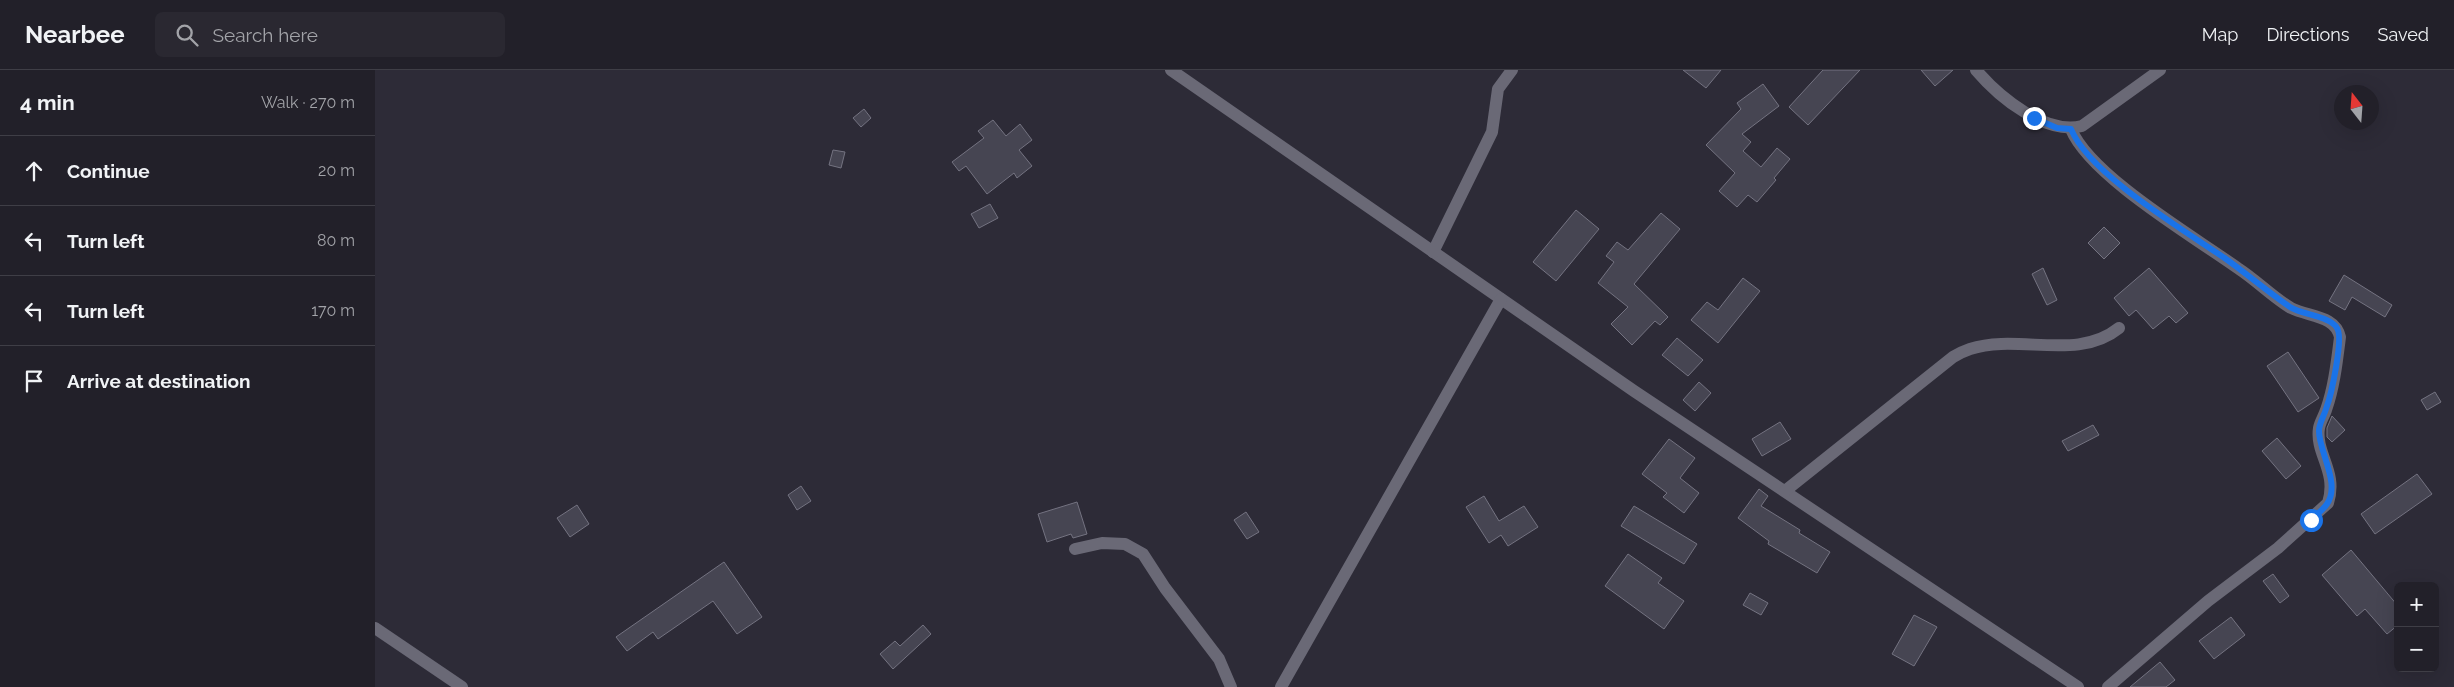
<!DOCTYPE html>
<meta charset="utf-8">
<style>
:root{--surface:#222029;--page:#2a2831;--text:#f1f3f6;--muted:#a2a3a8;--line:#3f3e46}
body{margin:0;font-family:Raleway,sans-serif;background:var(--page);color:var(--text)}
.controls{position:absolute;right:15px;bottom:15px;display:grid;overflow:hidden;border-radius:8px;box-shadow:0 5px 20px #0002}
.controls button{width:45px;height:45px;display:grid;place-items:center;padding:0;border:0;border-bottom:1px solid var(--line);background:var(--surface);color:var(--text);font:25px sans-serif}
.compass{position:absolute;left:1959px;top:15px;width:45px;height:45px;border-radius:50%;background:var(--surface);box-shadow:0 5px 20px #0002;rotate:343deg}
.stop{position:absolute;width:15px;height:15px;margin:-11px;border:4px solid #1a73e8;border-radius:50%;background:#fff}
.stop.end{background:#1a73e8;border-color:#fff;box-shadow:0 1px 5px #0008}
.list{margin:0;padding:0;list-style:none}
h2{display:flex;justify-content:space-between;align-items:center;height:65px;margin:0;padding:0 20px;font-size:21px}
h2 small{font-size:16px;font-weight:400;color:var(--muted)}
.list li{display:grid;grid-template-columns:32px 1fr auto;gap:15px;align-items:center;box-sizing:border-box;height:70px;padding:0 20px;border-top:1px solid var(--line)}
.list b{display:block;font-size:19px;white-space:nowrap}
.list em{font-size:16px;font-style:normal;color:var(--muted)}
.icon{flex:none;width:28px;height:28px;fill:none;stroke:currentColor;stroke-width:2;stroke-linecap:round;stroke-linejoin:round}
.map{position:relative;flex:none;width:2079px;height:617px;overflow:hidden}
header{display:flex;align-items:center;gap:30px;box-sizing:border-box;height:70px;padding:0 25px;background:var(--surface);border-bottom:1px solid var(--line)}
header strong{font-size:24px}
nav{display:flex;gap:28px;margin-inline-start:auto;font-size:18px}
.search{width:350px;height:45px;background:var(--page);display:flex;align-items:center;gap:12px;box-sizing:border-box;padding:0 18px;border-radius:8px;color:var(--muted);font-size:19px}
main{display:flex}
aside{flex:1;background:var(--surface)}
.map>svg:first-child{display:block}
</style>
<header>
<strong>Nearbee</strong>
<div class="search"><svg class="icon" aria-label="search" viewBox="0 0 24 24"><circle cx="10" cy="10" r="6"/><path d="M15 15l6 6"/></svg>Search here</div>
<nav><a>Map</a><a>Directions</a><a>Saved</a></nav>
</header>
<main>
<aside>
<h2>4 min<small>Walk · 270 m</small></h2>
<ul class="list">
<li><svg class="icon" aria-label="ahead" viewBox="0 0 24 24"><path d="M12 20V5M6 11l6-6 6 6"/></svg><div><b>Continue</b></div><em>20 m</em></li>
<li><svg class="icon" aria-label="left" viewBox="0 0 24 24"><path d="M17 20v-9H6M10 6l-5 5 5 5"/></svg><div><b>Turn left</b></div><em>80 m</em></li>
<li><svg class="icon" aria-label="left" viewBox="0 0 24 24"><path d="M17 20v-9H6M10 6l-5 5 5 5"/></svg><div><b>Turn left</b></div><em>170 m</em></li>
<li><svg class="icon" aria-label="arrive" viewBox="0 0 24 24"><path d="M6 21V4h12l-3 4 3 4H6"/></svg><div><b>Arrive at destination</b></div></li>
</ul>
</aside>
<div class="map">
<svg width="2079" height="617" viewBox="0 0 2079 617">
<rect width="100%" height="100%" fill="#2d2b37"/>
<!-- building -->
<g fill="#464552" stroke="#747381">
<polygon points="1308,0 1346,0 1331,18"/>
<polygon points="1448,0 1485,0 1433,55 1414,37"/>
<polygon points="1546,0 1578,0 1560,16"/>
<polygon points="1388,14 1404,36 1367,64 1376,72 1368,81 1386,97 1402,78 1415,89 1399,108 1401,110 1382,132 1373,125 1362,137 1344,121 1360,103 1331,75 1366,39 1362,33"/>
<polygon points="489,39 496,48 486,57 478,48"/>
<polygon points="618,50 631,66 645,54 657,70 644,80 657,96 642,108 639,103 612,124 591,96 584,101 577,92 609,68 603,61"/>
<polygon points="458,80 470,82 466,98 454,95"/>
<polygon points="615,134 623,148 604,158 596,144"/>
<polygon points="1201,140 1224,159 1181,211 1158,192"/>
<polygon points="1286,143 1305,159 1259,214 1293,247 1285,255 1280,251 1257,275 1236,254 1253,237 1223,213 1239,192 1231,186 1242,172 1253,180"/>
<polygon points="1729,157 1745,173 1729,189 1713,173"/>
<polygon points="1668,198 1682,230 1672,235 1657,204"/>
<polygon points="1774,198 1813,243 1801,253 1794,246 1778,259 1761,240 1754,246 1739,228"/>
<polygon points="1969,205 2017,235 2010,247 1977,227 1970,240 1954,231"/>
<polygon points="1368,208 1385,221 1343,273 1316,250 1332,232 1343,240"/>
<polygon points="1302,268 1328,290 1313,306 1287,285"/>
<polygon points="1913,282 1944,328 1923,342 1892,296"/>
<polygon points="1324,312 1336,323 1320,341 1308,330"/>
<polygon points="2060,322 2066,332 2052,340 2046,330"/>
<polygon points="1957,346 1970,360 1957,372 1952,367 1952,358"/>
<polygon points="1405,352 1416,369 1387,386 1377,369"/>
<polygon points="1718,355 1724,365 1693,381 1687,371"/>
<polygon points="1902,368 1926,396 1911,409 1887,381"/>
<polygon points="1294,369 1320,388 1305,408 1324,423 1309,443 1288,427 1292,423 1267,404"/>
<polygon points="2042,404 2057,424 2000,464 1986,444"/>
<polygon points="426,416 436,431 422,440 413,425"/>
<polygon points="1384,419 1393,426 1386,436 1425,460 1424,463 1455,482 1442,503 1393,474 1394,471 1363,448"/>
<polygon points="1109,426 1124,451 1149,436 1163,457 1133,476 1126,465 1114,473 1091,437"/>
<polygon points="702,432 712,464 698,468 696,464 672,472 663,444"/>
<polygon points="202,435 214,454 195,467 182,448"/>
<polygon points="1259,436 1322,474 1309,494 1246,456"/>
<polygon points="871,442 884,462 872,469 859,450"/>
<polygon points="1976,480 2023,536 2023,555 2012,564 1990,539 1982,546 1947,505"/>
<polygon points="1253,484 1287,508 1283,513 1309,531 1289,559 1230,516"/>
<polygon points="349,492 387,547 362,564 338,531 283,569 278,562 252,581 241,567"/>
<polygon points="1898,504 1914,526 1905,533 1888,511"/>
<polygon points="1375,523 1393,533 1386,545 1368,535"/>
<polygon points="1539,545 1562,557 1539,596 1517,584"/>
<polygon points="1856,547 1870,565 1839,589 1824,571"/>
<polygon points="548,555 556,564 518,599 505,584 520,571 525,576"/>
<polygon points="1785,592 1800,610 1791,617 1755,617"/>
</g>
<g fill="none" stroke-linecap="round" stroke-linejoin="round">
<!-- minor -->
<g stroke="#6a6976" stroke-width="12">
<polyline points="796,0 1259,321 1703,617"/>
<path d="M1601 0C1624 27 1670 65 1707 56L1785 0"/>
<path d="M1696 59C1715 106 1821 168 1864 199 1881 210 1900 229 1916 238 1934 247 1960 245 1965 267 1962 291 1959 318 1951 340 1949 346 1945 352 1944 358 1940 384 1963 401 1953 433L1903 478 1833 531 1733 617"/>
<polyline points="1058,182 1117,62 1123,19 1137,0"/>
<path d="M1410 421 1578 287C1583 284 1589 281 1595 279 1643 263 1702 292 1744 258"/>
<polyline points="700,479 727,473 750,474 768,484 790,518 844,589 856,617"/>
<polyline points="0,558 87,617"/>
<polyline points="906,617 1126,229"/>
</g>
</g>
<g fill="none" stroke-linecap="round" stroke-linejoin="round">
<!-- route -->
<path stroke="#1a73e8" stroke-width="6" d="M1659 48 1682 58 1696 59C1714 104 1809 160 1851 189 1872 204 1893 222 1915 237 1927 245 1955 246 1962 258 1969 268 1956 326 1951 339 1949 346 1944 353 1944 361 1944 382 1966 414 1952 434 1948 440 1941 445 1936 450"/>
</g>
</svg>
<div class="controls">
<button>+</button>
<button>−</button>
</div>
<svg class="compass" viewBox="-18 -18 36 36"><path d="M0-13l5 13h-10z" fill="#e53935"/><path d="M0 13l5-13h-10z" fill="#a2a3a8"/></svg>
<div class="stop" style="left:1936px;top:450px"></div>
<div class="stop end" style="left:1659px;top:48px"></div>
</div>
</main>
